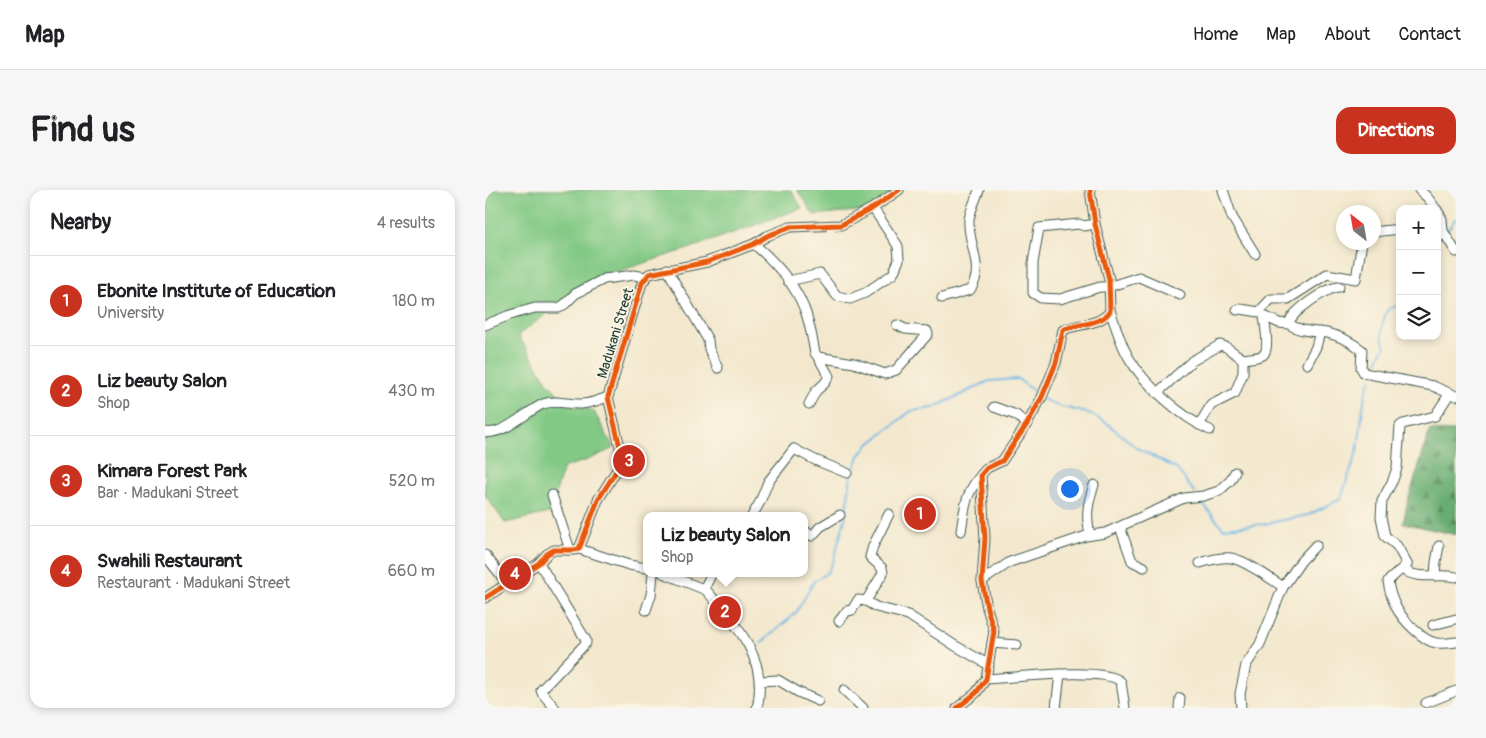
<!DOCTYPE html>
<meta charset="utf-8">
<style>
:root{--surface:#fff;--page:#f6f6f6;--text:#202124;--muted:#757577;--line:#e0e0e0;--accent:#c8321e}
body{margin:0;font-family:Pangolin,sans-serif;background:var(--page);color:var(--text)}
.controls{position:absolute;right:15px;top:15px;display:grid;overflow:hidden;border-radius:10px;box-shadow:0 2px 8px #0003}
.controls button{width:45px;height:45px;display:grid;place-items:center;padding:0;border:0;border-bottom:1px solid var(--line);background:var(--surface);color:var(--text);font:25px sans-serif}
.compass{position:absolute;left:851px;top:15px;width:45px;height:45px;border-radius:50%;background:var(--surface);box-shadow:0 2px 8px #0003;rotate:329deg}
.you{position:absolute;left:584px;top:298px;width:18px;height:18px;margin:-12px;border:4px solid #fff;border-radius:50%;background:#1a73e8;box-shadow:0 0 0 8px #1a73e833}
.badge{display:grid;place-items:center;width:32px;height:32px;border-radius:50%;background:var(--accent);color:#fff;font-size:16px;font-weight:700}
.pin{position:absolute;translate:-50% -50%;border:2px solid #fff;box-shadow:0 1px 5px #0006}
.popup{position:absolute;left:158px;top:322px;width:165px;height:65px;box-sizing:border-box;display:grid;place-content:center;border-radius:10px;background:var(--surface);filter:drop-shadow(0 1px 4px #0005);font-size:16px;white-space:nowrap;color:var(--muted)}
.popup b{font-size:19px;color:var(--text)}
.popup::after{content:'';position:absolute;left:50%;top:100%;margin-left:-10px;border:10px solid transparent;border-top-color:var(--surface)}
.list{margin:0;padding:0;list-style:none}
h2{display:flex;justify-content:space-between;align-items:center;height:65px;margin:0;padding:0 20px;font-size:21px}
h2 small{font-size:16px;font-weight:400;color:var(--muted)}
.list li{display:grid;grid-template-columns:32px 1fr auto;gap:15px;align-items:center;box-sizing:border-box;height:90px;padding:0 20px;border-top:1px solid var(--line)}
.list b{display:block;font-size:19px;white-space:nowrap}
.list p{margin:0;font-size:16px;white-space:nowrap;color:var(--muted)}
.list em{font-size:16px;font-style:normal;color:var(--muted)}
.icon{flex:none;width:28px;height:28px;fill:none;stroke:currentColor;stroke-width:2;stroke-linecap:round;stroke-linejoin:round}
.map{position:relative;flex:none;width:971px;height:518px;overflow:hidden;border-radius:15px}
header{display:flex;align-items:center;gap:30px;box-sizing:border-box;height:70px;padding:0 25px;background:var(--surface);border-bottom:1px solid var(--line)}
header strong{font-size:24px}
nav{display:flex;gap:28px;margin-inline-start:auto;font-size:18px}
.intro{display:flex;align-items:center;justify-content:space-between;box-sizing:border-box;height:120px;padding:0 30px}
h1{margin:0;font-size:35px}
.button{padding:12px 22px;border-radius:15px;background:var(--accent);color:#fff;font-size:18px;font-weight:700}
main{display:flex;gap:30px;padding:0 30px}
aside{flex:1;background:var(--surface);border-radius:15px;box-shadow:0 2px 8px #0003}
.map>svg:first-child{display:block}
</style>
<header>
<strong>Map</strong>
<nav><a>Home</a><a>Map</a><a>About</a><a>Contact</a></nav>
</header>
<div class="intro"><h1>Find us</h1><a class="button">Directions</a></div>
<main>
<aside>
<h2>Nearby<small>4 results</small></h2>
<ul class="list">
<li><span class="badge">1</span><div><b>Ebonite Institute of Education</b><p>University</p></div><em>180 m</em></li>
<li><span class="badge">2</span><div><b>Liz beauty Salon</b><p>Shop</p></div><em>430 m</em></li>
<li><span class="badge">3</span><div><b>Kimara Forest Park</b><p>Bar · Madukani Street</p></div><em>520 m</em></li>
<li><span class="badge">4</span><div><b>Swahili Restaurant</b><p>Restaurant · Madukani Street</p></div><em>660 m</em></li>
</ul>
</aside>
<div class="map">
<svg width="971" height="518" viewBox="0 0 971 518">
<defs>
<pattern id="forest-firs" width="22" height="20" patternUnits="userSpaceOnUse" patternTransform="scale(1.25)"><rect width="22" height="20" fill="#69ad72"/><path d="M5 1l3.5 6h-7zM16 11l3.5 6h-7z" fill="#568e5e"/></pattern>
</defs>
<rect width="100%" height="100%" fill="#fcf5e5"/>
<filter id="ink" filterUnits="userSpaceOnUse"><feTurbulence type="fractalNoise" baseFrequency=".02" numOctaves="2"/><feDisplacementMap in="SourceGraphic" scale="10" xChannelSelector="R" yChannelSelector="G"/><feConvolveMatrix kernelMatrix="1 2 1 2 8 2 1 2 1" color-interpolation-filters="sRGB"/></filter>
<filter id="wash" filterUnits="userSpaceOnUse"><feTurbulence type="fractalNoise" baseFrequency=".0096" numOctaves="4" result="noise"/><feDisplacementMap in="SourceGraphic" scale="20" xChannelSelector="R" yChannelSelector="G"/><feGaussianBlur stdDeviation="1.12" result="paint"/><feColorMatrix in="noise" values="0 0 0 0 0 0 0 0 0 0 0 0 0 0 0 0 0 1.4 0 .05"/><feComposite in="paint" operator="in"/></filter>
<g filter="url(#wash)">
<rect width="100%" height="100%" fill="#f3e8ce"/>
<!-- green -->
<g fill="#82c985" stroke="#50835c">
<polygon points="0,0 306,0 317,18 206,58 109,89 33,145 63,193 83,215 108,220 129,258 100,271 79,277 64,323 20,333 0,305"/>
<polygon points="312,0 410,0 382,20 329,25"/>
</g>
<!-- forest -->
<polygon fill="url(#forest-firs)" stroke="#447553" points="945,240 971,241 971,345 918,333 923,310"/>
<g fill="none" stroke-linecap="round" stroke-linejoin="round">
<!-- stream -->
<g stroke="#6db6e5" stroke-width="2">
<polyline points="961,42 971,28"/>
<path d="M889 182 893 169 900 156C894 144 897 131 903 119L915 115"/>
<polyline points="558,209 570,215 606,224 623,234 652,258 692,279 710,303"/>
<path d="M714 309 738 338 779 334 823 325 856 309C860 293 868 277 872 261 878 237 875 211 886 189"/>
<polyline points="276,453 311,423 329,391 342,383 348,372 360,329 366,286 374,266 383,255 426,221 448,218 504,191 533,189 555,206"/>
</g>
</g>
</g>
<g filter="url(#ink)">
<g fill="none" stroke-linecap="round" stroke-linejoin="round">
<defs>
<g id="minor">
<polyline points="738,0 747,27 770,64"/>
<polyline points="934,0 942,7 951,19"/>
<polyline points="952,20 957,29 958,41 971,62"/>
<polyline points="610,34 599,36 594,34 554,38 548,73 548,103 556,108 575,109 615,97 623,97 654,87 695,105"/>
<polyline points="888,42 915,39"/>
<polyline points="952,50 958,41"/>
<path d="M269 54C289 71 309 93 319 118 325 132 327 148 330 163L333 167 369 173 400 184 411 180 443 144 442 141 420 139 412 135"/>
<polyline points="182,79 223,150 224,159 233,178"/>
<polyline points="303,91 335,84 352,106 365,109 380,103 408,84 414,70 413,56 388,18"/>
<path d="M854 97C843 97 805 122 804 134 815 142 829 141 842 143 854 146 868 153 877 160L876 178 879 183 948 196 971 206"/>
<path d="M457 108 485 100C501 79 482 53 484 30 485 21 491 9 494 0"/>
<polyline points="752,120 756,119 774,122 786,109 803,109 842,84 871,89 877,52"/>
<path d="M625 121C631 136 635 153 644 168 659 194 697 228 725 240"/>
<polyline points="0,135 25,125 50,118 74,118 80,114 90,104 119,89 149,85 161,87"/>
<path d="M758 169C763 168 773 168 778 165 785 160 780 135 779 126L794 133 804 134"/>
<polyline points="822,174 831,157 835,142"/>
<polyline points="672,203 707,171 735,155 741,157 758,169 758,183 750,203 726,215 714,235"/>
<path d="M965 203 950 226 918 234 915 236 912 278 908 290 897 311 896 327 900 346 912 356 922 374 903 391C904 400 907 409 911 417 917 429 938 451 951 453 958 454 965 453 971 452"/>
<polyline points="324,214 331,201 340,193 344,186 333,167"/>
<polyline points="509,217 531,225 542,234"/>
<path d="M0 242C18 246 42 221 58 214 72 209 83 215 96 214 105 214 114 210 123 207"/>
<polyline points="67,305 85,360"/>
<polyline points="267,326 275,312 283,292 309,259 330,270 362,283"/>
<polyline points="635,337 647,371 659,377"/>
<polyline points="319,340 327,346 335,337 355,325"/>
<path d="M476 341C480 317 480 304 496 285"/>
<path d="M605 345C601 325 602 315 609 295"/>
<polyline points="94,359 144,375 161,378"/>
<polyline points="0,365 22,393"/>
<polyline points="54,373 101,450 101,453 56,500 57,503 70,518"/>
<path d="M715 373C725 370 736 367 746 368 760 370 786 389 798 397L816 371 831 355"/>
<path d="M922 374 920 381C937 390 954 383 971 387"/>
<polyline points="178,383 221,400"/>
<path d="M227 383 221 395V400C251 435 284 468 272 518"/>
<polyline points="950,386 951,372 954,356"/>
<polyline points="497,391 525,372 601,346 620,343 699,308 718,306 734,301 745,291 750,282"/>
<polyline points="0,408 54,373 62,364 69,360 89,360 94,359 113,310 135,275 135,257 123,207 157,93 164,84 222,72 269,54 282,46 305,37 356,35 388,18 414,0"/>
<polyline points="381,411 398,383 397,378 385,367 388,356 404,324"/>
<polyline points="161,420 166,405 168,383"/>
<polyline points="354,431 362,421 367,420 373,410 381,411 391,417 423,425 469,455 504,475"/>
<polyline points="948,435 971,429"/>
<polyline points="507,453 532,455"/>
<path d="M501 489C525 488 622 476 636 492L640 518"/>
<polyline points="275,491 293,490 313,502 333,511"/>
<polyline points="359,500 378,518"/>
<polyline points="941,513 971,501"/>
<path d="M472 518 491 503 501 489 509 441 502 418 497 391 500 348 496 285 502 278 517 271 542 234 557 207 571 173 578 140C593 133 615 136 625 121L624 89 610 34 605 0"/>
<polyline points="571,518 575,484"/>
<polyline points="694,518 695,508"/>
<polyline points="756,518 755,504 761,475 775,454 798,397"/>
</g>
</defs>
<!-- minor casing -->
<use href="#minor" stroke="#3f574b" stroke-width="11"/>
<!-- minor -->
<use href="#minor" stroke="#fff" stroke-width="9"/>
<defs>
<g id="cycleway">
<polyline points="0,408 54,373 62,364 69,360 89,360 94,359 113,310 135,275 135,257 123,207 157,93 164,84 222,72 269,54 282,46 305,37 356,35 388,18 414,0"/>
<path d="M472 518 491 503 501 489 509 441 502 418 497 391 500 348 496 285 502 278 517 271 542 234 557 207 571 173 578 140C593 133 615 136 625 121L624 89 610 34 605 0"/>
</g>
</defs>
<!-- cycleway casing -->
<use href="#cycleway" stroke="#fcf5e5" stroke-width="8"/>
<!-- cycleway -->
<use href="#cycleway" stroke="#e8590c" stroke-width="5"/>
</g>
</g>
<g text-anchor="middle" stroke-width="4" stroke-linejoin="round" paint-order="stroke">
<!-- street labels -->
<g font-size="14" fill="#1f3d34" stroke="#fcf5e5">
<text transform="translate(130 143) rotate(-73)" y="5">Madukani Street</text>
</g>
</g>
</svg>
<div class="controls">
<button>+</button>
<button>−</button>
<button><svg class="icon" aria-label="layers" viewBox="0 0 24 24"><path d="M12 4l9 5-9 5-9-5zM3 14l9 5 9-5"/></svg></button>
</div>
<svg class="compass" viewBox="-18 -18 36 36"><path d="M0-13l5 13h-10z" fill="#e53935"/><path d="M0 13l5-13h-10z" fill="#757577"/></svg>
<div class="you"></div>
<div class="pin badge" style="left:435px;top:324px">1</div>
<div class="pin badge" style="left:240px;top:422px">2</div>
<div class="popup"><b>Liz beauty Salon</b>Shop</div>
<div class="pin badge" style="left:144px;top:271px">3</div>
<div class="pin badge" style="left:30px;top:384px">4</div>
</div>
</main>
